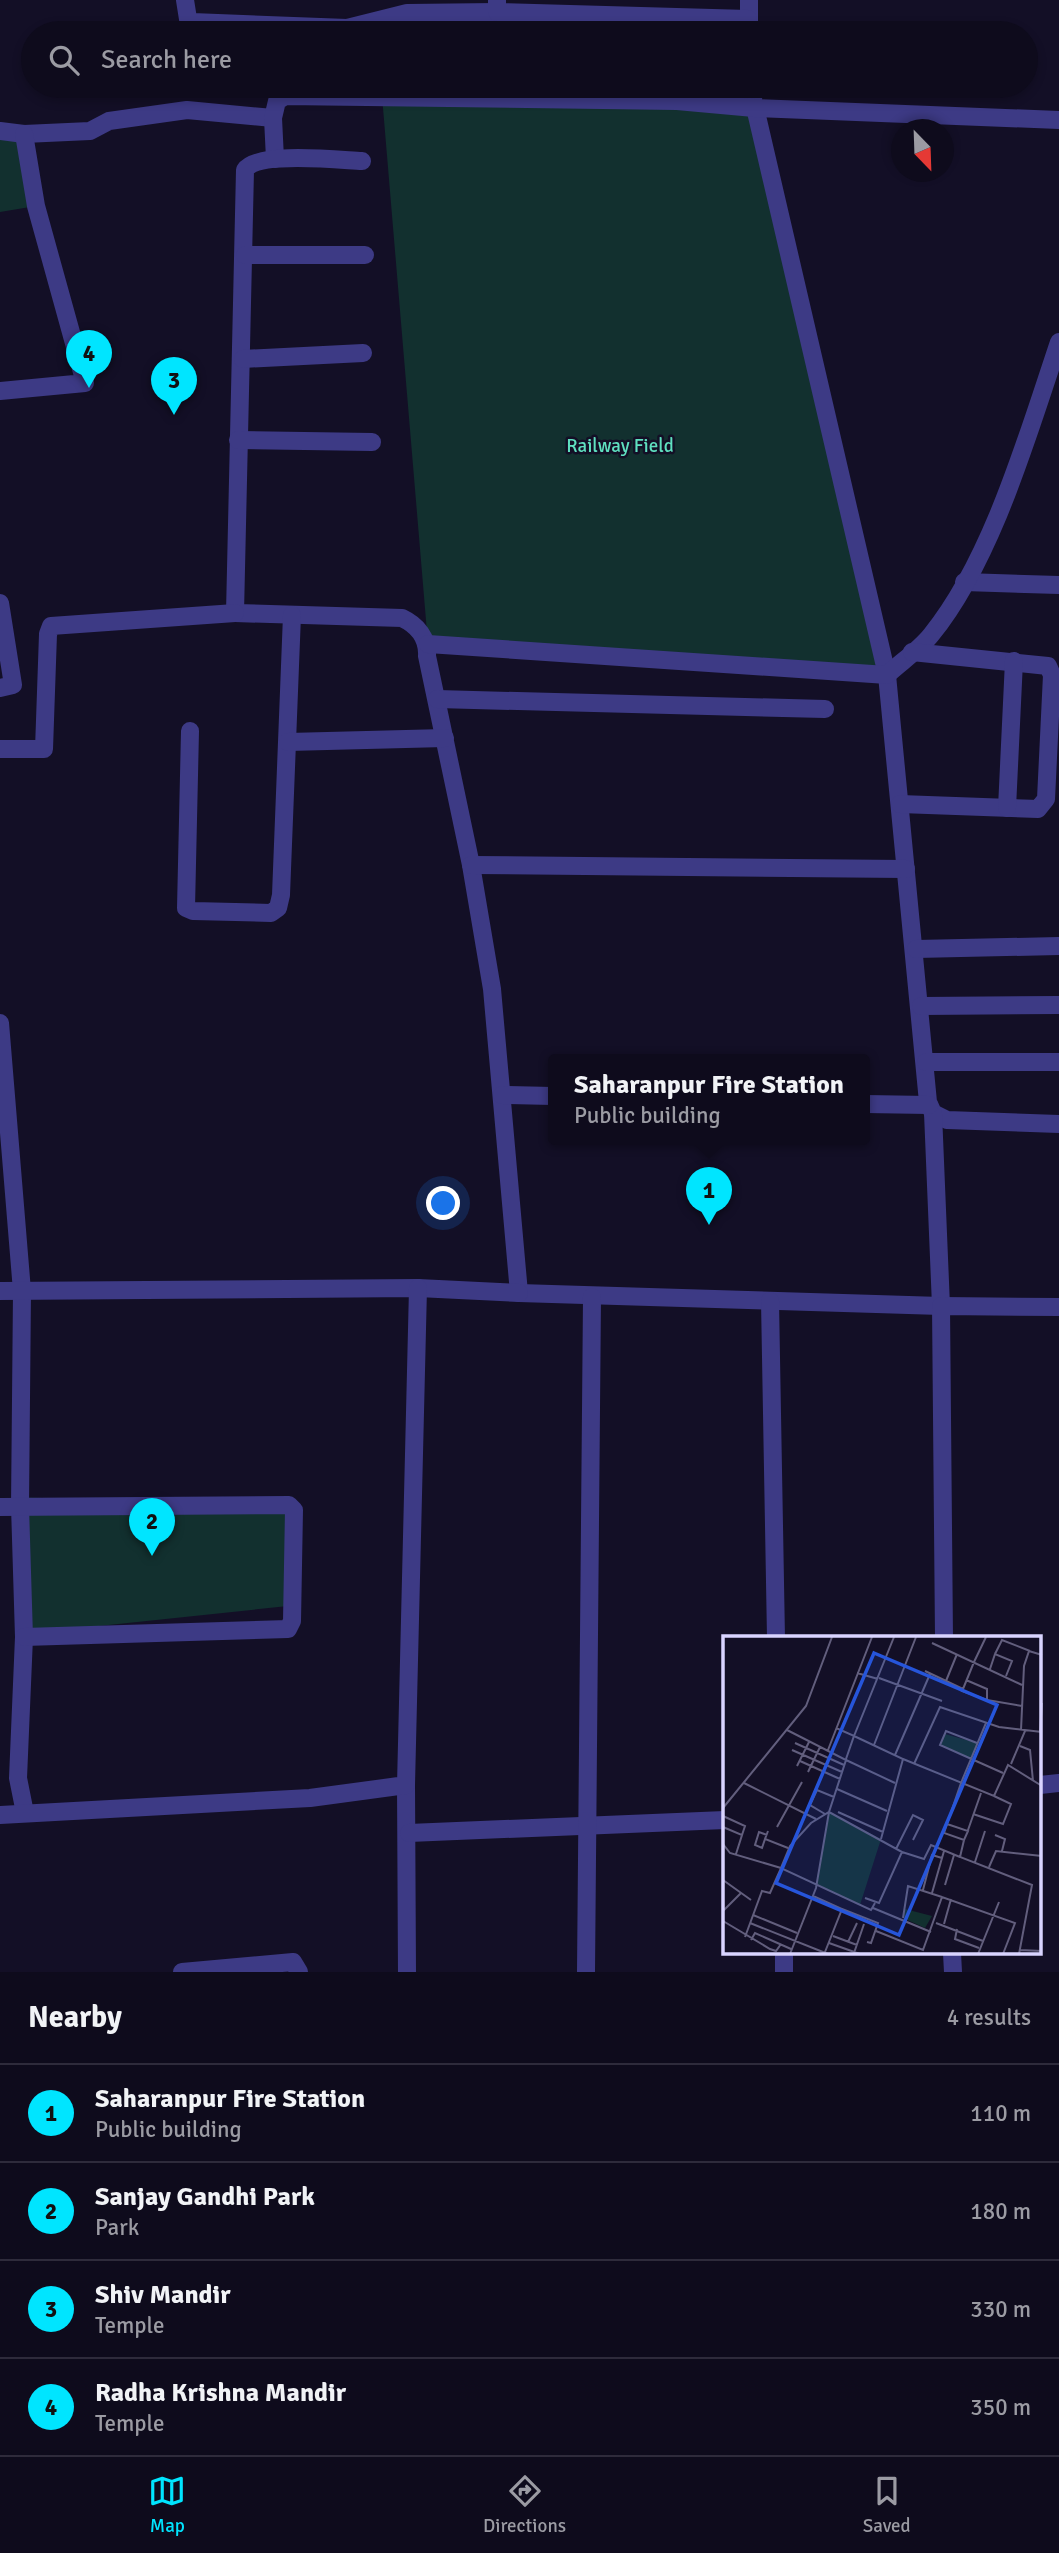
<!DOCTYPE html>
<style>
:root{--surface:#0e0b1c;--page:#1c1929;--text:#f1f3f6;--muted:#9b9ba3;--line:#2e2b3b;--accent:#00e5ff}
body{margin:0;font-family:Signika,sans-serif;background:var(--page);color:var(--text)}
.compass{position:absolute;left:891px;top:119px;width:63px;height:63px;border-radius:50%;background:var(--surface);box-shadow:0 4px 10px #0003;rotate:157deg}
.you{position:absolute;left:444px;top:1204px;width:24px;height:24px;margin:-18px;border:5px solid #fff;border-radius:50%;background:#1a73e8;box-shadow:0 0 0 10px #1a73e833}
.badge{display:grid;place-items:center;width:46px;height:46px;border-radius:50%;background:var(--accent);color:#111;font-size:23px;font-weight:700}
.pin{position:absolute;translate:-50% -58px;filter:drop-shadow(0 2px 4px #0008)}
.pin::after{content:'';position:absolute;top:37px;width:24px;height:21px;background:inherit;clip-path:polygon(0 0,100% 0,50% 100%)}
.popup{position:absolute;left:548px;top:1054px;width:322px;height:91px;box-sizing:border-box;display:grid;place-content:center;border-radius:7px;background:var(--surface);filter:drop-shadow(0 2px 5px #0005);font-size:23px;white-space:nowrap;color:var(--muted)}
.popup b{font-size:26px;color:var(--text)}
.popup::after{content:'';position:absolute;left:50%;top:100%;margin-left:-14px;border:14px solid transparent;border-top-color:var(--surface)}
.list{margin:0;padding:0;list-style:none}
h2{display:flex;justify-content:space-between;align-items:center;height:91px;margin:0;padding:0 28px;font-size:30px}
h2 small{font-size:23px;font-weight:400;color:var(--muted)}
.list li{display:grid;grid-template-columns:46px 1fr auto;gap:21px;align-items:center;box-sizing:border-box;height:98px;padding:0 28px;border-top:2px solid var(--line)}
.list b{display:block;font-size:26px;white-space:nowrap}
.list p{margin:0;font-size:23px;white-space:nowrap;color:var(--muted)}
.list em{font-size:23px;font-style:normal;color:var(--muted)}
.icon{flex:none;width:38px;height:38px;fill:none;stroke:currentColor;stroke-width:2;stroke-linecap:round;stroke-linejoin:round}
.map{position:relative;flex:none;width:1059px;height:1972px;overflow:hidden}
.search{position:absolute;background:var(--surface);box-shadow:0 4px 10px #0003;left:21px;right:21px;top:21px;height:77px;display:flex;align-items:center;gap:18px;box-sizing:border-box;padding:0 24px;border-radius:38px;color:var(--muted);font-size:26px}
.sheet{height:483px;background:var(--surface)}
nav{display:flex;justify-content:space-around;align-items:center;box-sizing:border-box;height:98px;border-top:2px solid var(--line);background:var(--surface);font-size:19px;color:var(--muted)}
nav a{display:grid;justify-items:center;gap:4px}
nav .on{color:var(--accent)}
.map>svg:first-child{display:block}
</style>
<div class="map">
<svg width="1059" height="1972" viewBox="0 0 1059 1972">
<rect width="100%" height="100%" fill="#130f26"/>
<!-- green -->
<g fill="#12302f">
<polygon points="382,96 754,108 887,675 428,644"/>
<polygon points="0,133 24,134 36,206 0,212"/>
<polygon points="12,1497 285,1506 288,1606 23,1634"/>
</g>
<g fill="none" stroke-linecap="round" stroke-linejoin="round">
<!-- minor -->
<g stroke="#3d3a85" stroke-width="18">
<polyline points="185,0 188,19 192,22 347,28 407,13 497,12"/>
<polyline points="749,0 749,33"/>
<polyline points="497,1 497,12 748,19"/>
<polyline points="750,86 887,675 928,1102 933,1113 947,1120 1059,1124"/>
<polyline points="0,131 24,134 90,131 109,121 187,110 273,118"/>
<polyline points="275,159 273,118 277,101 285,96 677,101 754,108 1059,120"/>
<path d="M362 161C339 160 257 151 245 170L235 613 402 618C417 625 428 638 427 656L471 865 492 989 519 1293 941 1306 933 1113"/>
<polyline points="245,255 365,255"/>
<polyline points="243,359 363,353"/>
<polyline points="0,391 85,383 36,206 24,134"/>
<polyline points="238,440 372,442"/>
<polyline points="964,582 1059,585"/>
<polyline points="0,603 13,685 0,688"/>
<path d="M428 644 887 675C901 662 919 650 931 635 992 560 1028 434 1059 342"/>
<polyline points="437,699 825,709"/>
<polyline points="190,731 186,908 193,911 271,913 278,908 281,895 292,615"/>
<polyline points="288,742 445,738"/>
<polyline points="0,749 44,749 48,634 51,626 235,613"/>
<polyline points="900,804 1038,809 1046,799 1052,675 1048,666 912,652"/>
<polyline points="1007,808 1014,661"/>
<polyline points="471,865 906,869"/>
<polyline points="916,949 1059,946"/>
<polyline points="921,1006 1059,1005"/>
<polyline points="0,1023 22,1291 20,1506 24,1637 18,1778 25,1813"/>
<polyline points="926,1062 1059,1062"/>
<polyline points="502,1095 553,1096"/>
<polyline points="865,1104 929,1105"/>
<polyline points="0,1291 418,1288 519,1293"/>
<polyline points="770,1301 776,1638"/>
<polyline points="0,1507 289,1505 294,1510 292,1621 288,1629 24,1637"/>
<polyline points="944,1638 941,1306 1059,1307"/>
<polyline points="406,1785 407,1972"/>
<polyline points="1040,1785 1059,1783"/>
<polyline points="0,1815 310,1798 406,1785 418,1288"/>
<polyline points="409,1833 725,1820"/>
<polyline points="784,1953 784,1972"/>
<polyline points="952,1953 953,1972"/>
<polyline points="182,1972 293,1962 299,1972"/>
<polyline points="586,1972 592,1297"/>
</g>
</g>
<g text-anchor="middle" stroke-width="5" stroke-linejoin="round" paint-order="stroke">
<!-- park labels -->
<g font-size="19" fill="#5fe0c0" stroke="#130f26">
<text x="620" y="452">Railway Field</text>
</g>
</g>
<!-- overview -->
<g transform="translate(723 1636)">
<rect width="318" height="318" fill="#130f26"/>
<path d="M222 98 254 107 249 124 218 109ZM106 176 158 203 137 269 94 249ZM182 273 209 280 202 292 180 282Z" fill="#12302f"/>
<path fill="none" stroke="#625e7d" stroke-width="2" d="M209 7 299 49M272 18 279 4 307 15M267 33 272 18 289 25 283 40M202 35 240 53M134 37 155 43M156 42 219 65M243 44 264 53V64L239 55 240 53 251 26 263 1M223 45 234 18M264 64 299 70M113 92 131 100 171 1M64 94 123 124 106 176 93 252 67 318M298 94 301 30 306 15 319 19M317 95 319 67M72 107 121 129M254 107 223 95 217 109 280 137M151 109 193 1M297 110 307 114 310 145M69 114 119 136M105 114 149 1M172 119 207 38M123 123 131 100 180 123 158 203M180 123 271 160 285 129 319 150M123 124 172 147M77 125 117 143M191 128 217 71 276 91 319 96M288 128 302 95M74 130 86 106M85 136 97 111M21 147 93 183M114 153 164 175M0 172 83 70 109 1M115 176 160 196M102 178 87 169 94 154 111 161M250 178 280 188 288 168 271 160M0 180 22 190 19 199M224 188 245 195 241 204 221 197 238 147 263 87M0 191 19 199 13 218M54 191 79 146M245 194 258 157M45 195 42 203 65 212M272 199 282 203 279 215M42 203 39 212 32 209 36 196 44 199M241 204 237 221 309 249 296 318M0 208 7 217 58 232 67 210 88 187 106 176 179 216 156 267 142 262M173 213 190 179 200 184 190 204M179 216 201 223 208 209 237 221M252 226 262 195M266 231 273 215 319 220M0 244 28 264M222 249 231 219M200 254 209 219 219 222M209 257 221 215M90 260 119 273 102 316M150 272 208 296M119 273 155 287 148 307 144 306M0 275 18 257M30 279 74 297M180 282 185 250 219 261M0 285 47 313 53 315 58 308M27 287 105 318M213 287 260 305M221 288 228 263M234 293 232 303 256 312M153 295 200 314 219 261 292 287 280 318M110 300 134 309M22 301 39 255 47 257 58 232 148 274 152 267M28 304 32 297 68 313M125 306 134 287M106 307 137 318M297 314 319 315M131 317 141 288M255 318 276 266"/>
<path fill="#2655da" fill-opacity="0.15" stroke="#2655da" stroke-width="3.5" d="M151 17 274 69 176 299 53 247Z"/>
<rect width="318" height="318" fill="none" stroke="#d9d4ff" stroke-width="3.5"/>
</g>
</svg>
<svg class="compass" viewBox="-18 -18 36 36"><path d="M0-13l5 13h-10z" fill="#e53935"/><path d="M0 13l5-13h-10z" fill="#9b9ba3"/></svg>
<div class="you"></div>
<div class="pin badge" style="left:709px;top:1225px">1</div>
<div class="popup"><b>Saharanpur Fire Station</b>Public building</div>
<div class="pin badge" style="left:152px;top:1556px">2</div>
<div class="pin badge" style="left:174px;top:415px">3</div>
<div class="pin badge" style="left:89px;top:388px">4</div>
<div class="search"><svg class="icon" aria-label="search" viewBox="0 0 24 24"><circle cx="10" cy="10" r="6"/><path d="M15 15l6 6"/></svg>Search here</div>
</div>
<section class="sheet">
<h2>Nearby<small>4 results</small></h2>
<ul class="list">
<li><span class="badge">1</span><div><b>Saharanpur Fire Station</b><p>Public building</p></div><em>110 m</em></li>
<li><span class="badge">2</span><div><b>Sanjay Gandhi Park</b><p>Park</p></div><em>180 m</em></li>
<li><span class="badge">3</span><div><b>Shiv Mandir</b><p>Temple</p></div><em>330 m</em></li>
<li><span class="badge">4</span><div><b>Radha Krishna Mandir</b><p>Temple</p></div><em>350 m</em></li>
</ul>
</section>
<nav>
<a class="on"><svg class="icon" aria-label="map" viewBox="0 0 24 24"><path d="M3 6l6-2 6 2 6-2v14l-6 2-6-2-6 2zM9 4v14M15 6v14"/></svg>Map</a>
<a><svg class="icon" aria-label="directions" viewBox="0 0 24 24"><path d="M12 3l9 9-9 9-9-9zM9 14v-3h6M13 9l2 2-2 2"/></svg>Directions</a>
<a><svg class="icon" aria-label="saved" viewBox="0 0 24 24"><path d="M7 4h10v16l-5-4-5 4z"/></svg>Saved</a>
</nav>
